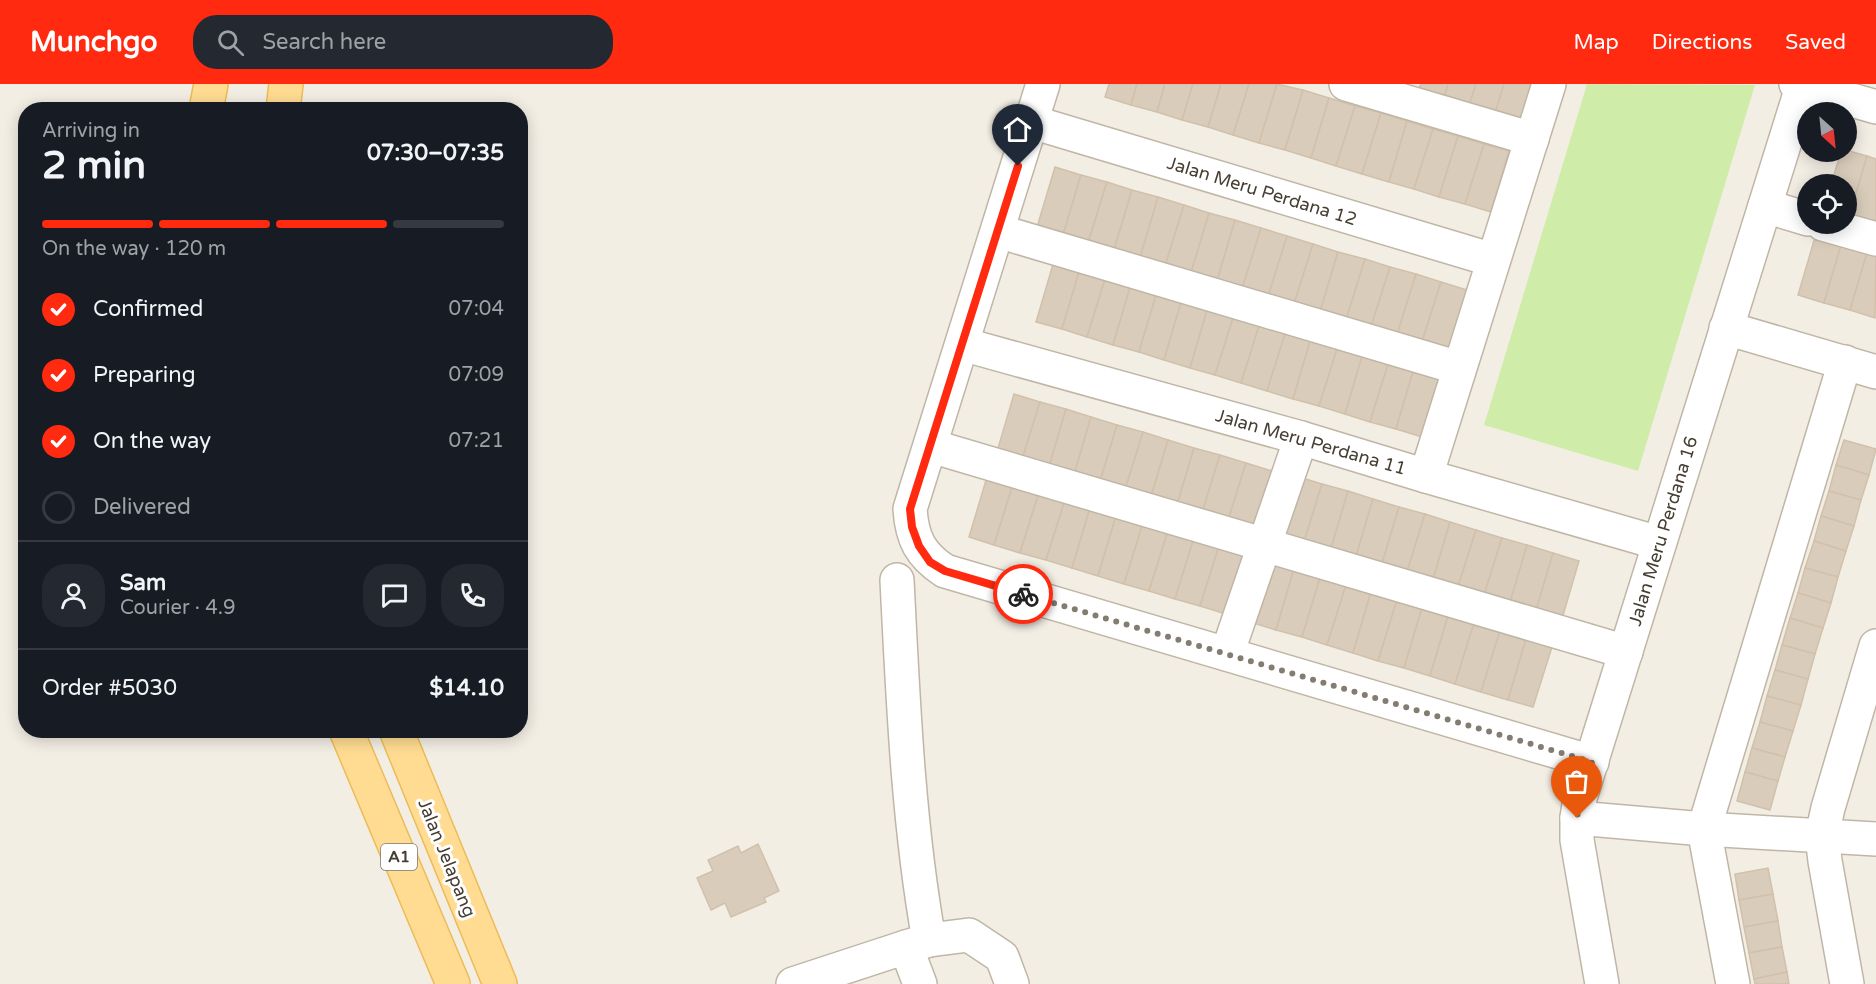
<!DOCTYPE html>
<meta charset="utf-8">
<style>
body{margin:0;font-family:"Varela Round",sans-serif;background:#242831;color:#f1f3f6;height:100vh;display:flex;flex-direction:column;font-size:22px;white-space:nowrap}
*{box-sizing:border-box;margin:0}
p{font-size:20px;color:#9ea1a6}
.icon{flex:none;width:33px;height:33px;fill:none;stroke:currentColor;stroke-width:2;stroke-linecap:round;stroke-linejoin:round}
.map{position:relative;flex:1;overflow:hidden}
.details{position:absolute;left:18px;top:18px;width:510px;height:636px;display:flex;flex-direction:column;background:#171b24;border-radius:24px;box-shadow:0 3px 15px #0003}
.details>*{flex:none}
.needle{width:39px;rotate:153deg}
.buttons{position:absolute;left:1797px;top:18px;display:grid;gap:12px}
.buttons a{display:grid;place-items:center;width:60px;height:60px;border-radius:50%;background:#171b24;box-shadow:0 3px 15px #0003;font-size:30px}
.pin{position:absolute;display:grid;place-items:center;width:51px;height:51px;color:#fff;margin:-62px -26px;border-radius:50% 50% 50% 0;rotate:-45deg;box-shadow:0 0 6px #0007}
.pin .icon{rotate:45deg}
.courier{position:absolute;display:grid;place-items:center;width:60px;height:60px;margin:-30px;border:4px solid #ff2a0f;border-radius:50%;background:#fff;color:#222;box-shadow:0 2px 8px #0007}
.summary em{font-style:normal;font-weight:700}
.summary div{display:flex;flex-direction:column-reverse}
.summary{display:flex;align-items:center;justify-content:space-between;height:102px;padding:0 24px}
h1{font-size:39px;font-weight:700;line-height:45px}
.bar{display:grid;grid-template-columns:repeat(4,1fr);gap:9px 6px;align-content:center;height:72px;padding:0 24px}
.bar i{height:8px;border-radius:4px;background:#363941}
.bar .active{background:#ff2a0f}
.bar p{grid-column:span 4}
.line{display:flex;align-items:center;gap:15px;padding:0 24px;border-top:2px solid #363941}
.line div{flex:1}
.round{display:grid;place-items:center;flex:none;width:63px;height:63px;border-radius:24px;background:#242831}
ol{padding:0 24px;list-style:none}
li{display:flex;align-items:center;gap:18px;height:66px}
li p{margin-inline-start:auto}
li .icon{padding:6px;border-radius:50%;background:#ff2a0f;color:#fff;stroke-width:4}
li:last-child{color:#9ea1a6}
li i{width:33px;height:33px;border:3px solid #363941;border-radius:50%}
header{display:flex;align-items:center;gap:36px;box-sizing:border-box;height:84px;padding:0 30px;background:#ff2a0f;color:#fff}
header strong{font-size:28px}
nav{display:flex;gap:33px;margin-inline-start:auto;font-size:21px}
.search{width:420px;height:54px;background:#242831;display:flex;align-items:center;gap:15px;box-sizing:border-box;padding:0 21px;border-radius:24px;color:#9ea1a6;font-size:22px}
.map>svg:first-child{display:block}
</style>
<header>
<strong>Munchgo</strong>
<div class="search"><svg class="icon" aria-label="search" viewBox="0 0 24 24"><circle cx="10" cy="10" r="6"/><path d="M15 15l6 6"/></svg>Search here</div>
<nav><a>Map</a><a>Directions</a><a>Saved</a></nav>
</header>
<div class="map">
<svg width="1876" height="900" viewBox="0 0 1876 900">
<rect width="100%" height="100%" fill="#f3eee4"/>
<!-- green -->
<polygon fill="#d0eca9" points="1587,0 1755,1 1638,387 1484,341"/>
<!-- building -->
<g fill="#d9ccbb" stroke="#d1c1ab" stroke-width="1.5">
<polygon points="1109,0 1137,0 1131,21 1105,13"/>
<polygon points="1137,0 1165,0 1157,28 1131,21"/>
<polygon points="1165,0 1193,0 1182,36 1157,28"/>
<polygon points="1193,0 1221,0 1208,43 1182,36"/>
<polygon points="1221,0 1249,0 1233,51 1208,43"/>
<polygon points="1249,0 1277,0 1259,59 1233,51"/>
<polygon points="1277,0 1303,6 1285,66 1259,59"/>
<polygon points="1421,0 1448,0 1445,11 1419,4"/>
<polygon points="1448,0 1476,0 1470,19 1445,11"/>
<polygon points="1476,0 1504,0 1496,26 1470,19"/>
<polygon points="1504,0 1532,0 1522,34 1496,26"/>
<polygon points="1303,6 1329,14 1311,74 1285,66"/>
<polygon points="1329,14 1355,22 1336,82 1311,74"/>
<polygon points="1355,22 1381,29 1362,90 1336,82"/>
<polygon points="1381,29 1407,37 1389,98 1362,90"/>
<polygon points="1407,37 1433,45 1414,105 1389,98"/>
<polygon points="1433,45 1458,52 1439,113 1414,105"/>
<polygon points="1458,52 1484,60 1465,120 1439,113"/>
<polygon points="1484,60 1509,67 1491,128 1465,120"/>
<polygon points="1846,66 1867,72 1849,133 1846,132 1846,100 1831,100 1841,68 1846,68"/>
<polygon points="1867,72 1876,75 1876,139 1849,133"/>
<polygon points="1055,83 1081,91 1063,151 1037,143"/>
<polygon points="1081,91 1107,98 1088,159 1063,151"/>
<polygon points="1107,98 1132,106 1114,166 1088,159"/>
<polygon points="1132,106 1158,113 1140,174 1114,166"/>
<polygon points="1158,113 1184,121 1165,182 1140,174"/>
<polygon points="1184,121 1209,129 1191,189 1165,182"/>
<polygon points="1209,129 1235,136 1217,197 1191,189"/>
<polygon points="1235,136 1261,144 1242,205 1217,197"/>
<polygon points="1261,144 1287,152 1268,213 1242,205"/>
<polygon points="1816,150 1842,158 1824,219 1798,211"/>
<polygon points="1287,152 1313,160 1294,220 1268,213"/>
<polygon points="1842,158 1868,166 1850,226 1824,219"/>
<polygon points="1313,160 1338,168 1320,228 1294,220"/>
<polygon points="1868,166 1876,168 1875,234 1850,226"/>
<polygon points="1338,168 1365,175 1346,236 1320,228"/>
<polygon points="1365,175 1390,183 1371,243 1346,236"/>
<polygon points="1054,177 1080,185 1062,245 1036,238"/>
<polygon points="1390,183 1416,190 1397,251 1371,243"/>
<polygon points="1080,185 1106,192 1087,253 1062,245"/>
<polygon points="1416,190 1441,198 1422,258 1397,251"/>
<polygon points="1106,192 1131,200 1113,261 1087,253"/>
<polygon points="1441,198 1467,206 1449,266 1422,258"/>
<polygon points="1131,200 1157,208 1139,268 1113,261"/>
<polygon points="1157,208 1182,215 1164,276 1139,268"/>
<polygon points="1182,215 1208,223 1190,284 1164,276"/>
<polygon points="1208,223 1234,231 1215,291 1190,284"/>
<polygon points="1234,231 1260,239 1241,299 1215,291"/>
<polygon points="1260,239 1286,247 1267,307 1241,299"/>
<polygon points="1286,247 1311,254 1293,315 1267,307"/>
<polygon points="1311,254 1338,262 1319,322 1293,315"/>
<polygon points="1338,262 1363,269 1345,330 1319,322"/>
<polygon points="1363,269 1389,277 1370,338 1345,330"/>
<polygon points="1389,277 1414,284 1396,345 1370,338"/>
<polygon points="1414,284 1440,292 1422,353 1396,345"/>
<polygon points="1014,310 1040,318 1021,379 996,371"/>
<polygon points="1040,318 1066,325 1048,386 1021,379"/>
<polygon points="1066,325 1091,333 1073,394 1048,386"/>
<polygon points="1091,333 1117,341 1099,401 1073,394"/>
<polygon points="1117,341 1143,348 1124,409 1099,401"/>
<polygon points="1143,348 1168,356 1150,416 1124,409"/>
<polygon points="1168,356 1194,364 1176,424 1150,416"/>
<polygon points="1844,356 1876,365 1869,391 1836,381"/>
<polygon points="1194,364 1220,371 1201,432 1176,424"/>
<polygon points="1220,371 1246,379 1227,440 1201,432"/>
<polygon points="1246,379 1272,387 1253,448 1227,440"/>
<polygon points="1836,381 1869,391 1861,416 1829,407"/>
<polygon points="1296,392 1322,400 1303,461 1278,452"/>
<polygon points="987,393 1013,400 994,461 969,453"/>
<polygon points="1013,400 1039,408 1020,469 994,461"/>
<polygon points="1322,400 1348,407 1330,468 1303,461"/>
<polygon points="1348,407 1373,415 1355,476 1330,468"/>
<polygon points="1829,407 1861,416 1854,442 1821,432"/>
<polygon points="1039,408 1065,416 1046,476 1020,469"/>
<polygon points="1373,415 1399,423 1381,483 1355,476"/>
<polygon points="1065,416 1090,424 1072,484 1046,476"/>
<polygon points="1399,423 1425,430 1406,491 1381,483"/>
<polygon points="1090,424 1116,432 1098,492 1072,484"/>
<polygon points="1425,430 1450,438 1432,499 1406,491"/>
<polygon points="1116,432 1143,439 1124,500 1098,492"/>
<polygon points="1821,432 1854,442 1846,467 1814,457"/>
<polygon points="1450,438 1476,446 1457,506 1432,499"/>
<polygon points="1143,439 1168,447 1149,507 1124,500"/>
<polygon points="1476,446 1502,454 1483,514 1457,506"/>
<polygon points="1168,447 1194,454 1175,515 1149,507"/>
<polygon points="1194,454 1219,462 1200,522 1175,515"/>
<polygon points="1502,454 1527,461 1509,522 1483,514"/>
<polygon points="1814,457 1846,467 1838,493 1805,484"/>
<polygon points="1527,461 1553,469 1535,530 1509,522"/>
<polygon points="1219,462 1245,470 1226,530 1200,522"/>
<polygon points="1553,469 1579,477 1561,538 1535,530"/>
<polygon points="1268,477 1294,485 1276,546 1250,538"/>
<polygon points="1805,484 1838,493 1831,519 1798,509"/>
<polygon points="1294,485 1320,494 1302,553 1276,546"/>
<polygon points="1320,494 1346,501 1327,561 1302,553"/>
<polygon points="1346,501 1371,508 1353,569 1327,561"/>
<polygon points="1371,508 1397,516 1378,577 1353,569"/>
<polygon points="1798,509 1831,519 1823,544 1790,534"/>
<polygon points="1397,516 1422,524 1404,584 1378,577"/>
<polygon points="1422,524 1448,532 1430,592 1404,584"/>
<polygon points="1448,532 1474,539 1455,600 1430,592"/>
<polygon points="1790,534 1823,544 1815,570 1782,561"/>
<polygon points="1474,539 1500,547 1481,608 1455,600"/>
<polygon points="1500,547 1526,555 1508,616 1481,608"/>
<polygon points="1526,555 1552,563 1533,623 1508,616"/>
<polygon points="1782,561 1815,570 1808,595 1775,586"/>
<polygon points="1775,586 1808,595 1801,621 1767,612"/>
<polygon points="1767,612 1801,621 1793,647 1760,638"/>
<polygon points="1760,638 1793,647 1785,673 1752,664"/>
<polygon points="1752,664 1785,673 1778,697 1745,688"/>
<polygon points="1745,688 1778,697 1770,726 1737,717"/>
<polygon points="758,760 779,807 764,814 766,818 731,833 725,819 711,826 697,794 713,787 708,776 738,762 741,769"/>
<polygon points="1768,784 1773,810 1739,816 1735,790"/>
<polygon points="1773,810 1778,837 1744,843 1739,816"/>
<polygon points="1778,837 1782,863 1749,869 1744,843"/>
<polygon points="1782,863 1787,888 1754,895 1749,869"/>
<polygon points="1787,888 1789,900 1755,900 1754,895"/>
</g>
<g fill="none" stroke-linecap="round" stroke-linejoin="round">
<defs>
<g id="minor">
<path d="M1043 0 910 425C912 454 920 471 945 487L1592 678"/>
<polyline points="1346,0 1532,55"/>
<polyline points="1796,0 1876,23"/>
<polyline points="1032,38 1493,176"/>
<polyline points="1765,122 1808,135"/>
<polyline points="1823,140 1876,155"/>
<polyline points="998,147 1459,284"/>
<polyline points="1726,244 1876,288"/>
<polyline points="962,260 1301,354 1426,392 1659,459"/>
<polyline points="931,362 1626,568"/>
<polyline points="1426,392 1549,0"/>
<path d="M897 496C903 616 908 738 929 856"/>
<polyline points="1227,570 1301,354"/>
<polyline points="1577,734 1704,745 1876,755"/>
<polyline points="906,863 920,900"/>
<polyline points="793,900 906,863 929,856 969,851 1002,873 1012,900"/>
<polyline points="1602,900 1577,756 1577,734 1580,714 1803,0"/>
<polyline points="1733,900 1704,745 1845,278"/>
<polyline points="1847,900 1825,777 1822,751 1828,724 1876,562"/>
</g>
<g id="major">
<polyline points="206,26 211,0"/>
<polyline points="283,26 286,0"/>
<polyline points="346,646 453,900"/>
<polyline points="396,646 500,900"/>
</g>
</defs>
<!-- minor casing -->
<use href="#minor" stroke="#c0b6a6" stroke-width="36"/>
<!-- major casing -->
<use href="#major" stroke="#edbb58" stroke-width="36"/>
<!-- minor -->
<use href="#minor" stroke="#fff" stroke-width="33"/>
<!-- major -->
<use href="#major" stroke="#ffdc91" stroke-width="33"/>
</g>
<g fill="none" stroke-linecap="round" stroke-linejoin="round">
<!-- done -->
<polyline stroke="#837c71" stroke-width="6" stroke-dasharray="0 10.8" points="1023,510 1592,678 1580,714 1577,734"/>
<!-- route -->
<polyline stroke="#ff2a0f" stroke-width="8" points="1018,82 910,425 912,443 919,462 930,478 945,487 1023,510"/>
</g>
<g text-anchor="middle" dominant-baseline="central" stroke-width="6" stroke-linejoin="round" paint-order="stroke">
<!-- shield labels -->
<rect fill="#fff" stroke="#7e7870" stroke-width="1.5" x="381" y="760" width="36" height="26" rx="4.5"/>
<g font-size="16" font-weight="bold" fill="#463e33">
<text x="399" y="773">A1</text>
</g>
<!-- street labels -->
<g font-size="18" fill="#463e33" stroke="#fff">
<text transform="translate(1262 107) rotate(17)">Jalan Meru Perdana 12</text>
<text transform="translate(1311 358) rotate(16)">Jalan Meru Perdana 11</text>
<text transform="translate(1663 447) rotate(-73)">Jalan Meru Perdana 16</text>
<text transform="translate(447 774) rotate(68)">Jalan Jelapang</text>
</g>
</g>
</svg>
<div class="buttons">
<a><svg class="needle" viewBox="-14 -14 28 28"><path d="M0-13l5 13h-10z" fill="#e53935"/><path d="M0 13l5-13h-10z" fill="#9ea1a6"/></svg></a>
<a><svg class="icon" aria-label="locate" viewBox="0 0 24 24"><circle cx="12" cy="12" r="6"/><path d="M12 2v4M12 18v4M2 12h4M18 12h4"/></svg></a>
</div>
<div class="pin" style="left:1577px;top:734px;background:#ea580c"><svg class="icon" aria-label="bag" viewBox="0 0 24 24"><path d="M5 8h14l-1 12H6zM9 8a3 3 0 0 1 6 0"/></svg></div>
<div class="pin" style="left:1018px;top:82px;background:#1f2937"><svg class="icon" aria-label="home" viewBox="0 0 24 24"><path d="M3 11l9-7 9 7M6 9v11h12V9"/></svg></div>
<div class="courier" style="left:1023px;top:510px"><svg class="icon" aria-label="bike" viewBox="0 0 24 24"><circle cx="6" cy="16" r="4"/><circle cx="18" cy="16" r="4"/><path d="M6 16l4-8h5l3 8M10 8l3 8H6M13 5h3"/></svg></div>
<section class="details">
<div class="summary"><div><h1>2 min</h1><p>Arriving in</p></div><em>07:30–07:35</em></div>
<div class="bar"><i class="active"></i><i class="active"></i><i class="active"></i><i></i><p>On the way · 120 m</p></div>
<ol>
<li><svg class="icon" aria-label="check" viewBox="0 0 24 24"><path d="M5 12l5 5 9-10"/></svg>Confirmed<p>07:04</p></li>
<li><svg class="icon" aria-label="check" viewBox="0 0 24 24"><path d="M5 12l5 5 9-10"/></svg>Preparing<p>07:09</p></li>
<li><svg class="icon" aria-label="check" viewBox="0 0 24 24"><path d="M5 12l5 5 9-10"/></svg>On the way<p>07:21</p></li>
<li><i></i>Delivered</li>
</ol>
<div class="line" style="height:108px"><a class="round"><svg class="icon" aria-label="person" viewBox="0 0 24 24"><circle cx="12" cy="8" r="4"/><path d="M4 21q1-7 8-7t8 7"/></svg></a><div><b>Sam</b><p>Courier · 4.9</p></div><a class="round"><svg class="icon" aria-label="chat" viewBox="0 0 24 24"><path d="M4 5h16v11H9l-5 4z"/></svg></a><a class="round"><svg class="icon" aria-label="phone" viewBox="0 0 24 24"><path d="M5 4h4l2 5-3 2q2 4 5 5l2-3 5 2v4C11 20 4 13 5 4z"/></svg></a></div>
<div class="line" style="height:78px"><div>Order #5030</div><b>$14.10</b></div>
</section>
</div>
